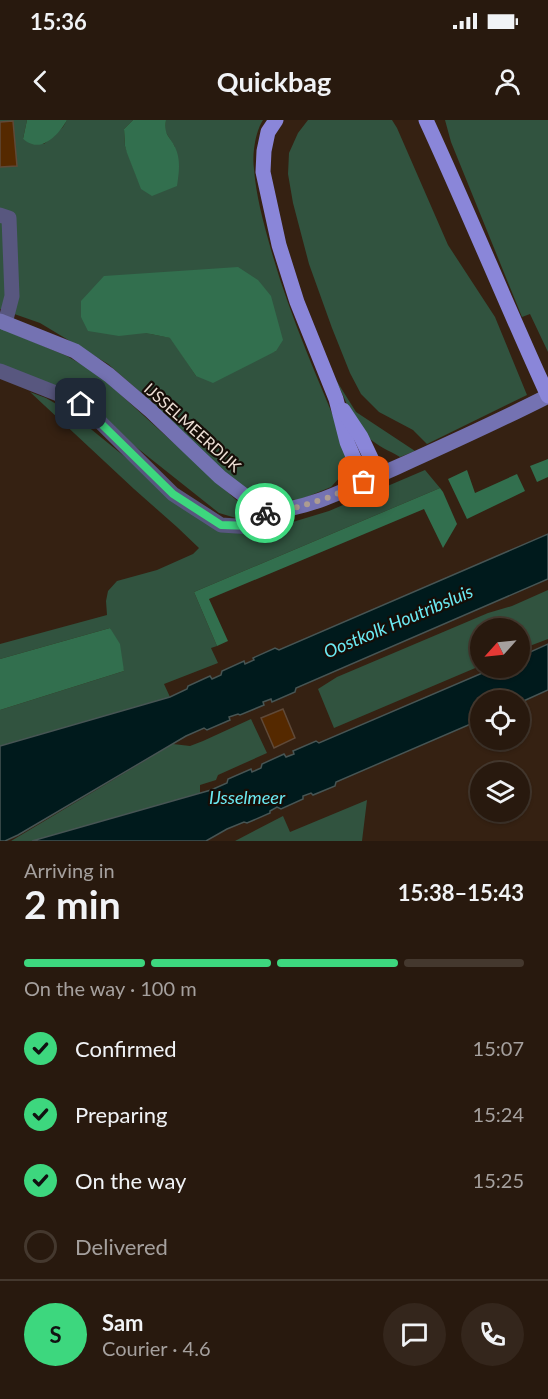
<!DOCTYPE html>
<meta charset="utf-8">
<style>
body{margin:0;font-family:Lato,sans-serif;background:#34261c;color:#f1f3f6;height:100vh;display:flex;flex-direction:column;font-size:22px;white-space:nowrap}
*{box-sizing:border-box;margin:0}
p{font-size:20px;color:#a5a09e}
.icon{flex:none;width:33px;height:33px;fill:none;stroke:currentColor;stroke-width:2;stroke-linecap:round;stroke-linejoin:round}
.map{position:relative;height:721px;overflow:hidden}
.details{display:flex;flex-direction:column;background:#28190e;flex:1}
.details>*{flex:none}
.needle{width:39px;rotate:243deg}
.fabs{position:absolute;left:470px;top:498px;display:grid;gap:12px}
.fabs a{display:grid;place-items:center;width:60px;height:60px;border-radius:50%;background:#28190e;box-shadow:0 2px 4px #0004,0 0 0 2px #44382e;font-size:30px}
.pin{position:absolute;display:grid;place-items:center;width:51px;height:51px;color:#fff;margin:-26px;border-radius:12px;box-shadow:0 3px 9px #0006}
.courier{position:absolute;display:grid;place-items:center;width:60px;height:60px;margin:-30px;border:4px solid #3dd77e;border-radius:50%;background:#fff;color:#222;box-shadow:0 2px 8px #0007}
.headline em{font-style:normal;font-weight:700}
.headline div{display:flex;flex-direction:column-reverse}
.headline{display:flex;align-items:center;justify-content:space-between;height:102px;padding:0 24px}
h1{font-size:39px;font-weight:700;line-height:45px}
.bar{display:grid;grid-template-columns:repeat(4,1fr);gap:9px 6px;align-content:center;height:72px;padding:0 24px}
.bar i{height:8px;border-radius:4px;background:#44382e}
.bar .selected{background:#3dd77e}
.bar p{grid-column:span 4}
.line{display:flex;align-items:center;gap:15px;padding:0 24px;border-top:2px solid #44382e}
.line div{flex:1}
.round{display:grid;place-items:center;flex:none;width:63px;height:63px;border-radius:32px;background:#34261c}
ol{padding:0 24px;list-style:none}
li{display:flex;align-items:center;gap:18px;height:66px}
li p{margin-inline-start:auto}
li .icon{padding:6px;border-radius:50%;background:#3dd77e;color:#111;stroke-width:4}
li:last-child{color:#a5a09e}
li i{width:33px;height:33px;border:3px solid #44382e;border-radius:50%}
.status{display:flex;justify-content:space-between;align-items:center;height:42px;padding:0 30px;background:#28190e;direction:ltr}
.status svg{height:16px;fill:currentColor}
header{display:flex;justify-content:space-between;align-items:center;height:78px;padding:0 24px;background:#28190e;font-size:27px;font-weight:700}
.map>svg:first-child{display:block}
</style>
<div class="status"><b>15:36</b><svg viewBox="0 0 49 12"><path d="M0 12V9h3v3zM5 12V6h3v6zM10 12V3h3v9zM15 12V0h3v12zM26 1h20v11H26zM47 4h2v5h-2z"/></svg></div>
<header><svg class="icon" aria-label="back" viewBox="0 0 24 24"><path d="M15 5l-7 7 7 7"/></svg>Quickbag<svg class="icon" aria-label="person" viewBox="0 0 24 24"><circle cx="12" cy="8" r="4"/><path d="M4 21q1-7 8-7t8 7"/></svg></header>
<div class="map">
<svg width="548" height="721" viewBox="0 0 548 721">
<rect width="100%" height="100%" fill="#352112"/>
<!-- green -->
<g fill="#31533f" fill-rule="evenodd">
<path d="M0 0H27L23 19 44 24 63 7 67 0H133L124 9 125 26 138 60 175 27 165 11 166 0H263C255 13 252 34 254 49 256 75 263 101 270 126 289 195 319 261 346 327L348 340 343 354 331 367 299 380 271 379 237 366 154 284 108 244 40 203 0 189ZM146 213 276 231 196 256 171 218Z"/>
<polygon points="308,0 392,0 397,8 448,125 495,197 527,275 427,324 413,310 379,292 361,274 350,253 332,208 309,144 293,83 288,54 289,33 298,13"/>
<polygon points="445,0 548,0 548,232 530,194 522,197 451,22"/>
<polygon points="0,208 67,236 98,254 245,388 256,393 236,398 219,393 73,277 0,246"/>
<path d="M336 260 356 292 415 331 400 337C390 331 377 326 368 317 353 302 345 279 336 260Z"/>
<polygon points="30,272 46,278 70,292 195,394 219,410 250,415 329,391 425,350 440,368 194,472 217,526 211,528 218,543 164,564 170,577 0,626 0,590 124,551 110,508 0,539 0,524 107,495 106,481 108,471 117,461 157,450 193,434 199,428 177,407 134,369"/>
<polygon points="548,470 548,519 519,530 519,508 480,508 480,546 334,608 318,569 337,557 488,493 512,486"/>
<polygon points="251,599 267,633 218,655 216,660 200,665 200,673 32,721 11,721 173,624 190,626 203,621"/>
<polygon points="367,680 362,721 235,721 283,696 290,712"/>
</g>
<!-- forest -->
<g fill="#326f4e">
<path d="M27 0H67C61 11 46 29 32 24 28 23 26 21 23 19Z"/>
<path d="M133 0H166C164 17 169 14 175 27 181 40 179 52 177 66L152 76 141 69 127 33 125 26 124 9Z"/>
<polygon points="238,147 258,160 271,176 283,220 276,231 213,263 196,256 170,218 146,213 119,216 88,211 81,197 81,181 104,156"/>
<polygon points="548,339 548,357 537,362 530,346"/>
<polygon points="467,350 475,373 517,354 525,371 467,399 448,359"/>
<polygon points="440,368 443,372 457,404 443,428 424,389 209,479 228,521 217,526 194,472"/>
<polygon points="110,508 120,524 124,551 0,590 0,539"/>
</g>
<!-- water -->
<g fill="#001a1c" stroke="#475554" stroke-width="1.5">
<polygon points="548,414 548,459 296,568 295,572 272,582 271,579 263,582 264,585 240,595 238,594 229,597 230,600 207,610 204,608 186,616 18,715 5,721 0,721 0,626 170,577 187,569 188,566 210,556 212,559 221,555 222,551 244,541 245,544 254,540 253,538 275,528 279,530"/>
<polygon points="548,524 548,570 519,583 519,580 480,580 480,600 336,662 335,666 313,675 311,673 303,676 303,679 281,689 277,687 270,691 270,693 247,703 244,702 227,709 206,721 32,721 211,670 227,663 228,659 251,649 252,652 261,648 262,644 284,634 286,637 294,634 293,631 316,621 319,623 494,548 519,548 519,537"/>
</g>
<!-- building -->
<g fill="#552900" stroke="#5f4938" stroke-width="1.5">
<polygon points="13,1 17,46 0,47 0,2"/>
<polygon points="283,589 295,618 274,628 261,598"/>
</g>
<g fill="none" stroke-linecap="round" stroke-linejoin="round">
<!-- street -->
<g stroke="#58577f" stroke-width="15">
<polyline points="0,95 9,98 12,176 5,203"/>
<polyline points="0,251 81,283 173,374 221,405 252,407 266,392"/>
</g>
<!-- secondary -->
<path stroke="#7472b2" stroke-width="15" d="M0 201 75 231 109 255 151 291 220 357 266 392C312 389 353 366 395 348 446 325 497 302 548 276"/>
<!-- primary -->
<g stroke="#8a86d9" stroke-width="15">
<polyline points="276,0 268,12 264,31 263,52 279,125 297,182 336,279 347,322 364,362"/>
<path d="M426 0C468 91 506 184 548 276"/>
<polyline points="343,290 361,317 379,355"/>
</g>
</g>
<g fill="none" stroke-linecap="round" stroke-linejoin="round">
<!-- done -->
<polyline stroke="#ad9c91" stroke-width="6" stroke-dasharray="0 10.8" points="265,393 285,391 330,377 364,362"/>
<!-- route -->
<polyline stroke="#3dd77e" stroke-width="8" points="81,284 173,374 221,405 252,406 265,393"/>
</g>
<g text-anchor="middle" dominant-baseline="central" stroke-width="4.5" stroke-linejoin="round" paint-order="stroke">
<!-- street labels -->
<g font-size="16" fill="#eddfd5" stroke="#160d07">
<text transform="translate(193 307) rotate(42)">IJSSELMEERDIJK</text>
</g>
<!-- water labels -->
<g font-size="18" font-style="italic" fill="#6beaf3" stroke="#160d07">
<text transform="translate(398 501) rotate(-23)">Oostkolk Houtribsluis</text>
<text x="247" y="677">IJsselmeer</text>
</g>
</g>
</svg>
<div class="fabs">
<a><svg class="needle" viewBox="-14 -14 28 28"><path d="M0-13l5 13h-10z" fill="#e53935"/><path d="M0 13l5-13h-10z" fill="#a5a09e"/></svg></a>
<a><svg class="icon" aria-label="locate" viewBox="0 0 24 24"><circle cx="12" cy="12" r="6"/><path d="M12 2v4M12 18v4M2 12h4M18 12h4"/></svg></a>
<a><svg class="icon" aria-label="layers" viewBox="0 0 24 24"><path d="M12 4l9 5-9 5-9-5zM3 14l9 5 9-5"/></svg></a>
</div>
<div class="pin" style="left:364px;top:362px;background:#ea580c"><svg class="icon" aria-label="bag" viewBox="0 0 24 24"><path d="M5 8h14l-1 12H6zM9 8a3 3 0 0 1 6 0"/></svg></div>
<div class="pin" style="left:81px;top:284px;background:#1f2937"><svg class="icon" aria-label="home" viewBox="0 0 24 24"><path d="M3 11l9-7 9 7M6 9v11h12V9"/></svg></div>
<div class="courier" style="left:265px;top:393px"><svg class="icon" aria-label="bike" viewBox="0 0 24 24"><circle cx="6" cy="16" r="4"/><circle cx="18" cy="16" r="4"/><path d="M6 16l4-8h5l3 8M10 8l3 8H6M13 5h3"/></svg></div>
</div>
<section class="details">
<div class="headline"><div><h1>2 min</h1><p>Arriving in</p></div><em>15:38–15:43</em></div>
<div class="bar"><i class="selected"></i><i class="selected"></i><i class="selected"></i><i></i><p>On the way · 100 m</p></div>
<ol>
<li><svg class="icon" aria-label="check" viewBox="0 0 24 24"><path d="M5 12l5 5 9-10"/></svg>Confirmed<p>15:07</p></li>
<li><svg class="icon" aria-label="check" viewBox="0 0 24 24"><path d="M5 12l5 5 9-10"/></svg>Preparing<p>15:24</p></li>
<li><svg class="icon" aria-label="check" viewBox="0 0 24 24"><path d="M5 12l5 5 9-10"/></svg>On the way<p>15:25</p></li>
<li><i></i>Delivered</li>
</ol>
<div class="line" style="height:108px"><b class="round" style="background:#3dd77e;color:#111">S</b><div><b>Sam</b><p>Courier · 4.6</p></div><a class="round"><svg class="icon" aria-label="chat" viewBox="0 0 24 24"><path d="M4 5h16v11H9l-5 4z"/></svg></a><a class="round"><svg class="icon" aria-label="phone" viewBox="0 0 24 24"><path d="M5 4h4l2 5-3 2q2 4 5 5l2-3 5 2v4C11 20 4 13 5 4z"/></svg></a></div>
</section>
